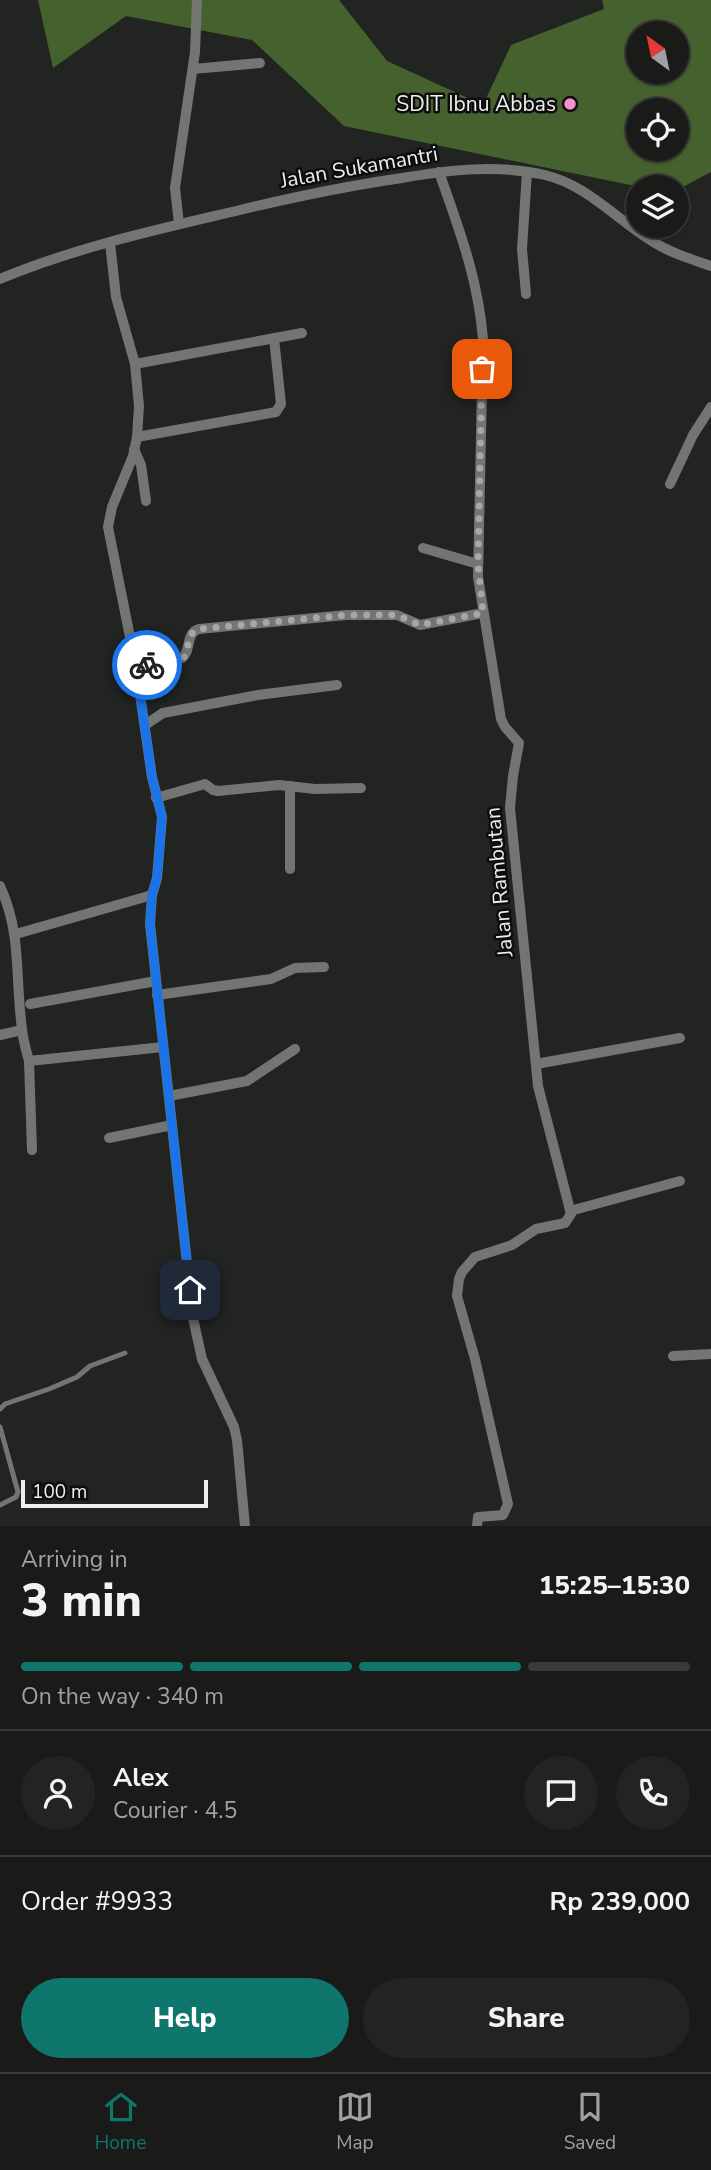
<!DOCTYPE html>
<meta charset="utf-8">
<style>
body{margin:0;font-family:"Nunito Sans",sans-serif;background:#232422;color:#f1f3f6;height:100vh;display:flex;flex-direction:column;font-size:26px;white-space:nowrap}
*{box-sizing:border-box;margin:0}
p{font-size:23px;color:#9fa1a2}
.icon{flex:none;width:38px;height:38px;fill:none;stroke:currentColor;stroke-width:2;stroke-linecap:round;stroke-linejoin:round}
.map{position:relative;height:1526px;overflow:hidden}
.details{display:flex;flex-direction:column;background:#1a1b19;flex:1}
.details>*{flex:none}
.needle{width:46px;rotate:327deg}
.fabs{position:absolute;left:626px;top:21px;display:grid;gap:14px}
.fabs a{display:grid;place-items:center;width:63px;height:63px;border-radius:50%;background:#1a1b19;box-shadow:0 2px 5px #0004,0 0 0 2px #383938;font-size:35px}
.scale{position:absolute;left:21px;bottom:18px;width:187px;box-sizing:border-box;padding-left:7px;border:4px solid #eeefed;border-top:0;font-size:19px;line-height:24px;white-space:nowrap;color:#eeefed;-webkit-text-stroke:5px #0c0d0c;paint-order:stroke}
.pin{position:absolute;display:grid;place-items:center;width:60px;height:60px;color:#fff;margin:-30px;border-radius:14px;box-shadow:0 4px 10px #0006}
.courier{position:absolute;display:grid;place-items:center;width:70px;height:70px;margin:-35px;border:5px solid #1a73e8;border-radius:50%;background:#fff;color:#222;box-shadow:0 2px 9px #0007}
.summary em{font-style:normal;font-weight:800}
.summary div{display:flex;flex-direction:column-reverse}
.summary{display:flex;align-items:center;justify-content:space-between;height:119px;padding:0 21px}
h1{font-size:46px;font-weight:800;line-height:52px}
.bar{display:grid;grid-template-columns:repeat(4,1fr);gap:10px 7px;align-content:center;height:84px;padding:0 21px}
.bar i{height:9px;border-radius:5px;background:#383938}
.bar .selected{background:#0f766e}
.bar p{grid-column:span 4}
.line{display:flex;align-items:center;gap:18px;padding:0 21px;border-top:2px solid #383938}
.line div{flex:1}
.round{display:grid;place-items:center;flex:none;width:74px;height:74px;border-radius:37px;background:#232422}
.primary-button{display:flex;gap:14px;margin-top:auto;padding:14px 21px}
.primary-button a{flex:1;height:80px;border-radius:42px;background:#0f766e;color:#fff;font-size:28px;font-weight:800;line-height:80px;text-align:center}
.primary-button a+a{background:#232422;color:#f1f3f6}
.menu{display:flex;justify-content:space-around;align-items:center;height:98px;border-top:2px solid #383938;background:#1a1b19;font-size:19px;color:#9fa1a2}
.menu a{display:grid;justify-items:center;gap:4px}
.menu .selected{color:#0f766e}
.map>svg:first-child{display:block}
</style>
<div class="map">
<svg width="711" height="1526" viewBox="0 0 711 1526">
<rect width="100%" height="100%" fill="#222421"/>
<!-- forest -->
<path fill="#45622e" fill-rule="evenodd" d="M38 0H339L387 61 483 105 511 45 604 9 602 0H711V172L677 190V187H640L344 126 252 40 126 16 53 68ZM639 33H677V72H639ZM639 110H677V149H639Z"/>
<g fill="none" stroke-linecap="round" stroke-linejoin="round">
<!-- lane -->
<g stroke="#727571" stroke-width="5">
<polyline points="0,1409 5,1404 49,1389 77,1377 90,1366 125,1353"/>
<polyline points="0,1427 18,1492 16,1497 0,1505"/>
</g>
<!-- street -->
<g stroke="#727571" stroke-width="10">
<polyline points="193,69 260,63"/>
<path d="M439 172C459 229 478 278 483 339L478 577 501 719 505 727 519 743 513 776 510 808 538 1086 571 1214 565 1223 536 1229 512 1245 475 1257 462 1272 459 1279 457 1296 475 1359 508 1504 503 1515 478 1517 477 1526"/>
<polyline points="179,224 175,188 195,52 197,0"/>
<polyline points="110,243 116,297 135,364 139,406 137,437 133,456 112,507 108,527 136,667 152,777 162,817 157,878 152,895 150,924 193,1318 202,1359 234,1427 237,1440 245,1526"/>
<path d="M0 279C76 247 160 229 240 210 294 197 347 186 402 178 449 170 497 164 545 175 587 185 616 219 652 241 670 253 691 259 711 266"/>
<polyline points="526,294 522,249 527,172"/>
<polyline points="135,364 302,333"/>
<polyline points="137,437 276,412 281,404 274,338"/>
<polyline points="134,449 141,465 146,501"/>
<polyline points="670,484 693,435 711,407"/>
<polyline points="423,548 478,564"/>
<path d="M136 667 182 658C192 650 185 633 199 629L346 615H397L420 625 483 613"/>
<polyline points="145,725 163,713 258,695 337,685"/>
<polyline points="156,798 205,784 213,790 218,791 279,785 315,789 361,788"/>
<polyline points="290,869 290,786"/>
<path d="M0 886C22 933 15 979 22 1029 23 1040 26 1050 29 1061L163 1047"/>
<polyline points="16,934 152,895"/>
<polyline points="157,995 271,979 295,968 324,967"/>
<polyline points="30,1004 156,981"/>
<polyline points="0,1035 22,1030"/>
<polyline points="29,1061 32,1150"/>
<polyline points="536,1064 680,1038"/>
<polyline points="169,1096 247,1081 295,1049"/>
<polyline points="109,1138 172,1125"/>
<polyline points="570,1211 680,1181"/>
<polyline points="673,1356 711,1354"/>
</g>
</g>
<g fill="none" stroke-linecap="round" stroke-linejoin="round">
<!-- done -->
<path stroke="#a7a8a6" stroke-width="7" stroke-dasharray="0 12.6" d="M147 665 184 657C190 647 186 633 199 629L346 615H397L420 625 483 613 478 564 482 369"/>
<!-- route -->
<polyline stroke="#1a73e8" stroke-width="9" points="147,665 136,667 152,777 162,817 157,878 152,895 150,924 190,1290"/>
</g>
<!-- markers -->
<circle fill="#f690d0" stroke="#0c0d0c" stroke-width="2.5" cx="570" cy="104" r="7"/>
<g text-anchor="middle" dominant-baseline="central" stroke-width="5" stroke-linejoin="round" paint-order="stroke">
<!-- poi labels -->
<g font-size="21" fill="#eeefed" stroke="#0c0d0c" text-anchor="end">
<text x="556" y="104">SDIT Ibnu Abbas</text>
</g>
<!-- street labels -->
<g font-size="21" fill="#eeefed" stroke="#0c0d0c">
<text transform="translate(359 167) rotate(-10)">Jalan Sukamantri</text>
<text transform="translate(499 882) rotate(-95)">Jalan Rambutan</text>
</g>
</g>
</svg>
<div class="fabs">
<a><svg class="needle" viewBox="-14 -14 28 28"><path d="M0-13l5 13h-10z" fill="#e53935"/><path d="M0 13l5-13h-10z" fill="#9fa1a2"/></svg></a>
<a><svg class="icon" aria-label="locate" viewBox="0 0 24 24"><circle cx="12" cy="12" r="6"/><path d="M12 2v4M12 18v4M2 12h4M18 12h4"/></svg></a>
<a><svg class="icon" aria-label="layers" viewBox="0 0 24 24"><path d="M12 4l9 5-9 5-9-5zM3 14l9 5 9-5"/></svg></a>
</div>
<div class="scale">100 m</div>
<div class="pin" style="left:482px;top:369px;background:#ea580c"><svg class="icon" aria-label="bag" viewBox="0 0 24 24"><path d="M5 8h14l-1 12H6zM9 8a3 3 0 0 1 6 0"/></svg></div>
<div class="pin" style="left:190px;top:1290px;background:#1f2937"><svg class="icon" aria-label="home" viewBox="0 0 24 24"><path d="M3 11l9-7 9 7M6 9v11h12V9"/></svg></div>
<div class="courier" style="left:147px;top:665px"><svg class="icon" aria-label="bike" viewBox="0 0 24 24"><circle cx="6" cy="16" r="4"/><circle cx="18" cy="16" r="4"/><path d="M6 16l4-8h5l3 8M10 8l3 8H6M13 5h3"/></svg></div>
</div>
<section class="details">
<div class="summary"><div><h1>3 min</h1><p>Arriving in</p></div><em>15:25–15:30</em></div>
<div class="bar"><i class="selected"></i><i class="selected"></i><i class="selected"></i><i></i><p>On the way · 340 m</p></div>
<div class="line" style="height:126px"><a class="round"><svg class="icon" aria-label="person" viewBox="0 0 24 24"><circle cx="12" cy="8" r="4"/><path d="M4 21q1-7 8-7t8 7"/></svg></a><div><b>Alex</b><p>Courier · 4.5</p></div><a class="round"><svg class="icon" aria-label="chat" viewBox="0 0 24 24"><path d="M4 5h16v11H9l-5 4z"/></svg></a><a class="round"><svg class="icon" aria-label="phone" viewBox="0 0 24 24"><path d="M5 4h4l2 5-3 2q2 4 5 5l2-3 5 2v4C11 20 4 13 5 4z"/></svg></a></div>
<div class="line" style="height:91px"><div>Order #9933</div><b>Rp 239,000</b></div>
<div class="primary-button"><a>Help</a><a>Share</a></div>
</section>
<nav class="menu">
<a class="selected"><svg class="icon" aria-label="home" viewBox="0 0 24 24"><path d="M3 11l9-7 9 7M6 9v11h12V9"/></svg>Home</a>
<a><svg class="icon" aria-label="map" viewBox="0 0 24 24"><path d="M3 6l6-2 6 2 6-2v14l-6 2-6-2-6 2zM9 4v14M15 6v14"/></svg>Map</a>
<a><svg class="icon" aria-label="saved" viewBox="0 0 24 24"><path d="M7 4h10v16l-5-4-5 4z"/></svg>Saved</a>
</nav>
